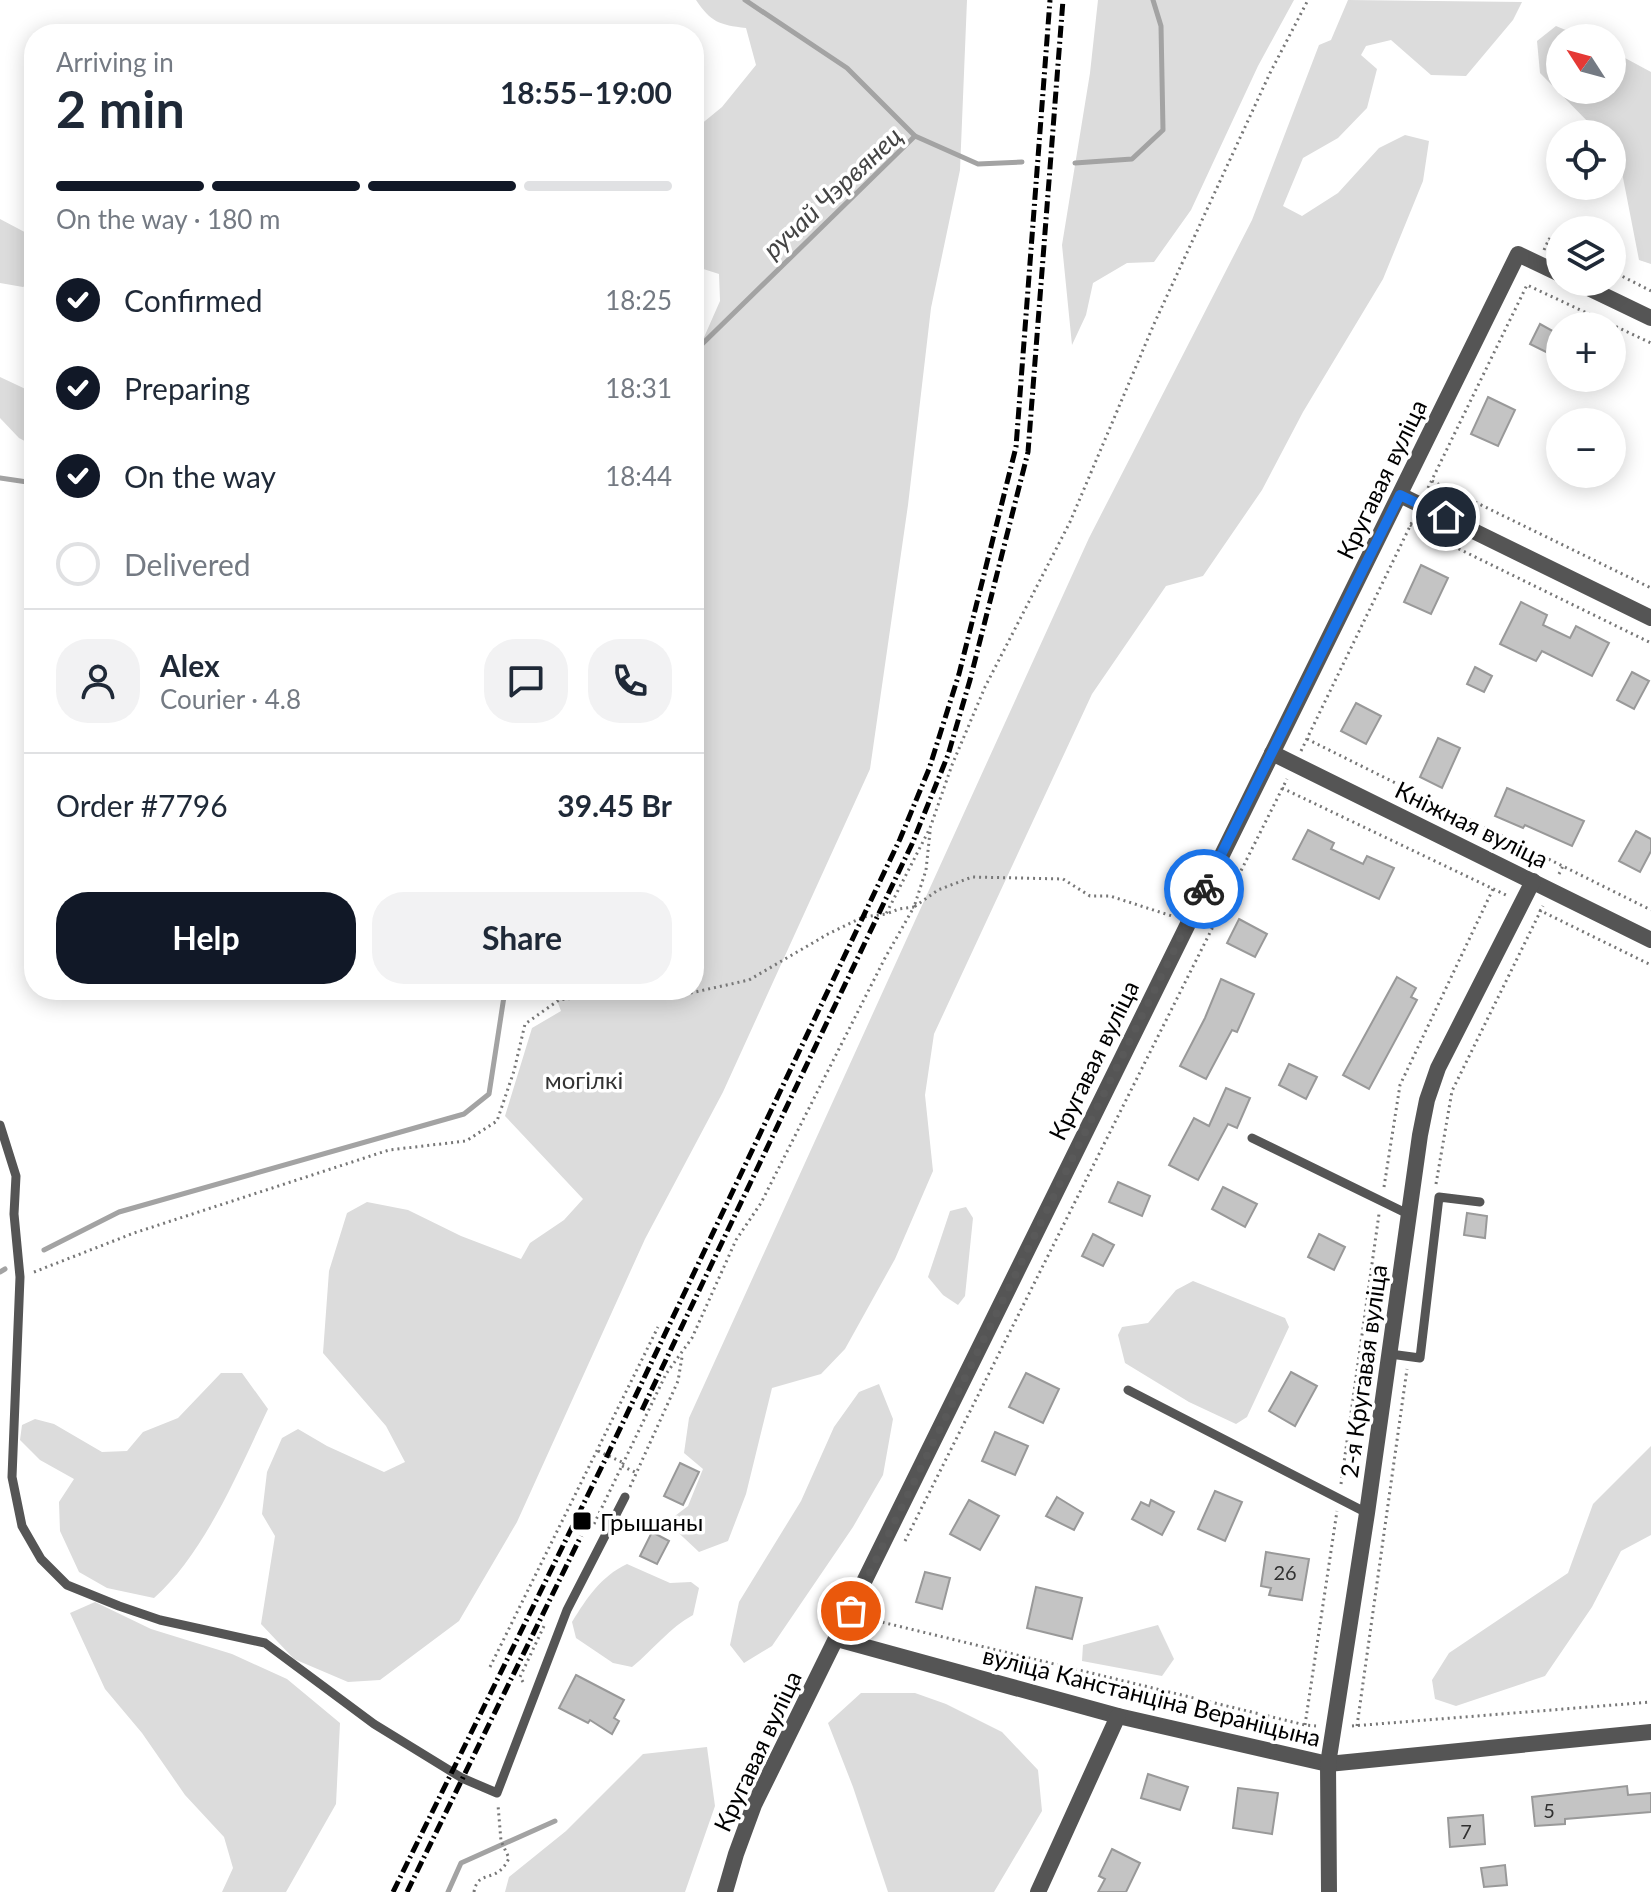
<!DOCTYPE html>
<meta charset="utf-8">
<style>
body{margin:0;font-family:Lato,sans-serif;background:#f2f2f3;color:#1f2937;height:100vh;display:flex;flex-direction:column;font-size:30px;white-space:nowrap}
*{box-sizing:border-box;margin:0}
p{font-size:26px;color:#747a83}
.icon{flex:none;width:44px;height:44px;fill:none;stroke:currentColor;stroke-width:2;stroke-linecap:round;stroke-linejoin:round}
.map{position:relative;flex:1;overflow:hidden}
.drawer{position:absolute;left:24px;top:24px;width:680px;height:976px;display:flex;flex-direction:column;background:#fff;border-radius:32px;box-shadow:0 4px 20px #0003}
.drawer>*{flex:none}
.needle{width:52px;rotate:306deg}
.fabs{position:absolute;left:1546px;top:24px;display:grid;gap:16px}
.fabs a{display:grid;place-items:center;width:80px;height:80px;border-radius:50%;background:#fff;box-shadow:0 4px 20px #0003;font-size:40px}
.pin{position:absolute;display:grid;place-items:center;width:68px;height:68px;color:#fff;margin:-34px;border:4px solid #fff;border-radius:50%;box-shadow:0 2px 8px #0007}
.courier{position:absolute;display:grid;place-items:center;width:80px;height:80px;margin:-40px;border:6px solid #1a73e8;border-radius:50%;background:#fff;color:#222;box-shadow:0 2px 10px #0007}
.head em{font-style:normal;font-weight:700}
.head div{display:flex;flex-direction:column-reverse}
.head{display:flex;align-items:center;justify-content:space-between;height:136px;padding:0 32px}
h1{font-size:52px;font-weight:700;line-height:60px}
.bar{display:grid;grid-template-columns:repeat(4,1fr);gap:12px 8px;align-content:center;height:96px;padding:0 32px}
.bar i{height:10px;border-radius:6px;background:#e0e1e3}
.bar .on{background:#111827}
.bar p{grid-column:span 4}
.line{display:flex;align-items:center;gap:20px;padding:0 32px;border-top:2px solid #e0e1e3}
.line div{flex:1}
.round{display:grid;place-items:center;flex:none;width:84px;height:84px;border-radius:32px;background:#f2f2f3}
ol{padding:0 32px;list-style:none}
li{display:flex;align-items:center;gap:24px;height:88px}
li p{margin-inline-start:auto}
li .icon{padding:8px;border-radius:50%;background:#111827;color:#fff;stroke-width:4}
li:last-child{color:#747a83}
li i{width:44px;height:44px;border:4px solid #e0e1e3;border-radius:50%}
.primary-button{display:flex;gap:16px;margin-top:auto;padding:16px 32px}
.primary-button a{flex:1;height:92px;border-radius:32px;background:#111827;color:#fff;font-size:32px;font-weight:700;line-height:92px;text-align:center}
.primary-button a+a{background:#f2f2f3;color:#1f2937}
.map>svg:first-child{display:block}
</style>
<div class="map">
<svg width="1651" height="1892" viewBox="0 0 1651 1892">
<rect width="100%" height="100%" fill="#fff"/>
<!-- green -->
<g fill="#dcdcdc">
<path d="M696 0H967L960 170 931 308 908 505 870 769 723 1092 645 1239 517 1522 459 1621 380 1680 348 1682 294 1659 261 1624 275 1536 262 1514 267 1472 282 1438 298 1429 327 1446 384 1472 405 1462 386 1426 323 1353 329 1271 347 1213 367 1202 408 1210 461 1236 521 1259 530 1243 564 1220 583 1199 505 1116 532 1028 561 1011 553 990H694V360L720 301 719 274 694 266V130L722 107 756 65 746 28C719 25 711 22 696 0Z"/>
<polygon points="1098,0 1294,0 1258,66 1191,210 1154,262 1127,263 1093,283 1086,315 1072,345 1062,245 1090,73"/>
<polygon points="1348,0 1522,2 1513,20 1466,76 1431,75 1391,40 1366,46 1361,55 1377,69 1367,108 1338,138 1303,158 1283,206 1302,216 1338,193 1379,148 1405,135 1429,141 1423,181 1383,279 1303,412 1262,490 1203,576 1166,586 1092,694 934,1034 925,1095 933,1171 895,1259 845,1349 821,1374 772,1388 746,1494 728,1541 699,1552 667,1522 688,1506 703,1469 684,1453 689,1418 1089,538 1252,220 1319,45 1331,40"/>
<polygon points="1556,26 1585,38 1560,38 1560,90 1612,90 1612,51 1651,72 1651,264 1639,260 1618,152 1612,146 1612,134 1600,134 1540,73 1537,41"/>
<polygon points="0,219 34,237 34,280 23,287 0,283"/>
<polygon points="0,377 34,393 34,446 19,438 0,418"/>
<polygon points="966,1207 973,1218 965,1296 958,1305 943,1295 928,1277 950,1211"/>
<polygon points="1193,1281 1285,1318 1289,1327 1247,1417 1236,1424 1189,1402 1125,1363 1118,1335 1122,1327 1148,1323 1176,1290"/>
<path d="M221 1373H242L268 1409C239 1470 205 1553 154 1598L107 1588 79 1572 60 1531 59 1502 74 1479 40 1460 20 1440 22 1425 35 1419 54 1424 102 1452 127 1451 143 1432 178 1418Z"/>
<polygon points="879,1384 893,1419 883,1475 853,1527 772,1646 744,1663 730,1645 739,1602 801,1501 834,1427 859,1392"/>
<polygon points="1651,1446 1651,1535 1621,1551 1592,1607 1545,1676 1456,1706 1435,1699 1432,1680 1449,1653 1568,1573 1593,1504"/>
<path d="M627 1564 670 1583 691 1582 699 1588 693 1615C669 1628 654 1649 632 1667L613 1663 576 1638 572 1622C587 1598 600 1577 627 1564Z"/>
<polygon points="95,1602 151,1629 232,1654 287,1679 340,1723 336,1804 286,1892 222,1892 233,1868 224,1837 185,1795 142,1733 105,1689 70,1613"/>
<polygon points="1158,1625 1174,1659 1162,1676 1082,1661 1083,1645"/>
<polygon points="861,1693 915,1693 946,1704 1002,1732 1038,1770 1042,1811 994,1892 888,1892 853,1787 828,1723"/>
<polygon points="707,1747 715,1806 685,1892 505,1892 509,1877 566,1831 643,1754"/>
</g>
<g fill="none" stroke-linecap="round" stroke-linejoin="round">
<!-- stream -->
<g stroke="#a3a3a3" stroke-width="5">
<polyline points="745,0 847,68 915,136"/>
<polyline points="1075,163 1132,159 1163,130 1161,26 1153,0"/>
<polyline points="694,352 915,136 978,164 1022,162"/>
<polyline points="0,478 34,483"/>
<polyline points="44,1250 119,1212 464,1114 489,1094 505,990"/>
<polyline points="0,1272 5,1269"/>
<polyline points="448,1892 461,1863 555,1821"/>
</g>
</g>
<!-- building -->
<g fill="#c4c4c4" stroke="#999" stroke-width="2">
<polygon points="1540,324 1560,335 1560,359 1530,344"/>
<polygon points="1488,397 1515,410 1498,446 1471,434"/>
<polygon points="1421,565 1448,578 1431,614 1404,602"/>
<polygon points="1521,602 1547,615 1543,625 1570,638 1576,626 1609,643 1592,676 1542,651 1536,661 1500,644"/>
<polygon points="1475,667 1492,676 1484,692 1467,684"/>
<polygon points="1632,672 1649,681 1634,709 1617,700"/>
<polygon points="1356,703 1381,716 1366,744 1341,731"/>
<polygon points="1438,738 1460,748 1442,788 1420,777"/>
<polygon points="1507,788 1584,821 1572,846 1525,825 1523,828 1495,816"/>
<polygon points="1308,830 1334,843 1331,849 1363,864 1367,856 1394,868 1379,899 1293,859"/>
<polygon points="1636,831 1651,839 1651,851 1640,872 1619,861"/>
<polygon points="1239,919 1267,934 1255,957 1227,943"/>
<polygon points="1397,977 1416,988 1411,997 1417,1000 1369,1089 1343,1075"/>
<polygon points="1221,979 1254,994 1237,1032 1232,1030 1206,1079 1180,1066 1205,1018"/>
<polygon points="1289,1064 1317,1077 1306,1099 1279,1085"/>
<polygon points="1226,1088 1250,1098 1237,1128 1228,1124 1198,1180 1169,1165 1194,1118 1209,1126"/>
<polygon points="1118,1182 1150,1196 1142,1216 1109,1202"/>
<polygon points="1223,1187 1257,1204 1245,1227 1212,1209"/>
<polygon points="1467,1213 1487,1216 1485,1238 1464,1235"/>
<polygon points="1093,1234 1114,1245 1103,1266 1082,1256"/>
<polygon points="1319,1234 1345,1247 1334,1270 1308,1257"/>
<polygon points="1291,1372 1317,1386 1295,1426 1269,1411"/>
<polygon points="1026,1373 1059,1389 1043,1423 1009,1407"/>
<polygon points="995,1432 1028,1446 1015,1475 982,1461"/>
<polygon points="680,1463 699,1472 683,1505 664,1496"/>
<polygon points="1215,1491 1242,1502 1225,1541 1198,1529"/>
<polygon points="1057,1497 1083,1513 1074,1530 1046,1516"/>
<polygon points="969,1500 999,1516 980,1550 950,1534"/>
<polygon points="1151,1500 1174,1512 1162,1535 1132,1519 1141,1502 1149,1506"/>
<polygon points="652,1532 669,1541 657,1564 640,1556"/>
<polygon points="1266,1552 1309,1559 1302,1600 1269,1595 1271,1588 1261,1586"/>
<polygon points="925,1572 950,1578 942,1609 916,1602"/>
<polygon points="1036,1587 1082,1598 1072,1639 1027,1628"/>
<polygon points="576,1675 624,1700 614,1718 619,1721 612,1734 590,1720 588,1723 559,1708"/>
<polygon points="1148,1774 1188,1787 1180,1810 1141,1798"/>
<polygon points="1627,1786 1628,1795 1651,1793 1651,1812 1565,1819 1565,1824 1535,1826 1532,1797"/>
<polygon points="1238,1788 1278,1793 1272,1834 1233,1828"/>
<polygon points="1483,1815 1485,1844 1450,1847 1448,1818"/>
<polygon points="1112,1849 1140,1863 1126,1892 1098,1892 1105,1879 1099,1876"/>
<polygon points="1505,1865 1507,1885 1484,1887 1481,1868"/>
</g>
<g fill="none" stroke-linecap="round" stroke-linejoin="round">
<!-- path -->
<g stroke="#777" stroke-width="3" stroke-dasharray="2 4" stroke-linecap="butt">
<polyline points="1544,250 1549,239 1560,245"/>
<polyline points="1612,271 1651,291"/>
<polyline points="1432,481 1651,588"/>
<polyline points="1428,488 1527,285 1651,343"/>
<polyline points="1410,525 1651,643"/>
<polyline points="1307,739 1651,910"/>
<polyline points="1301,751 1413,520"/>
<polyline points="1282,788 1506,895"/>
<polyline points="930,832 926,870 914,907 938,890 972,877 1063,879 1090,896 1110,896 1172,916"/>
<polyline points="1559,874 1563,866"/>
<polyline points="1539,910 1651,965"/>
<polyline points="632,990 668,998 749,980 828,934 863,917 886,914"/>
<polyline points="1436,1184 1452,1091 1543,906"/>
<polyline points="1384,1187 1400,1085 1493,889"/>
<polyline points="34,1272 134,1233 389,1150 466,1141 497,1121 514,1071 525,1024 559,1000 630,990"/>
<polyline points="598,1451 624,1463"/>
<polyline points="622,1466 637,1473"/>
<polyline points="1341,1484 1379,1214"/>
<polyline points="630,1487 678,1381 682,1357"/>
<polyline points="594,1524 666,1374 692,1338 736,1240 761,1203 885,958 914,907 899,909 886,914 930,828 952,765 985,687 1070,522 1154,324 1270,73 1308,0"/>
<polyline points="905,1541 1287,779"/>
<polyline points="865,1618 1305,1725 1316,1726"/>
<polyline points="490,1667 658,1327"/>
<polyline points="523,1682 520,1677 545,1624"/>
<polyline points="1305,1725 1337,1511"/>
<polyline points="1352,1726 1651,1702"/>
<polyline points="1357,1726 1407,1369"/>
<path d="M474 1892C478 1868 497 1885 509 1858L501 1841 498 1805"/>
</g>
<!-- lane -->
<g stroke="#555" stroke-width="9">
<polyline points="0,1125 16,1176 14,1214 20,1277 12,1477 22,1526 41,1559 67,1585 119,1606 160,1620 265,1643 374,1724 462,1778 497,1793 567,1610 625,1497"/>
<polyline points="1252,1138 1410,1215"/>
<polyline points="1390,1354 1420,1358 1439,1197 1480,1202"/>
<polyline points="1128,1390 1367,1513"/>
</g>
<!-- street -->
<g stroke="#555" stroke-width="16">
<polyline points="1576,282 1651,318"/>
<polyline points="1400,495 1651,618"/>
<polyline points="1272,753 1651,940"/>
<polyline points="837,1639 1118,1716 1328,1764 1651,1732"/>
<polyline points="725,1892 736,1854 754,1805 1518,254 1560,274"/>
<polyline points="1038,1892 1118,1716"/>
<polyline points="1329,1892 1328,1764 1367,1513 1420,1135 1427,1100 1438,1068 1533,881"/>
</g>
<!-- rail -->
<g stroke="#000" stroke-width="5" stroke-dasharray="12 4 2 4" stroke-linecap="butt">
<polyline points="642,1410 912,844 948,755 970,680 1028,452 1063,0"/>
<polyline points="393,1892 607,1456 900,839 929,769 959,674 1016,447 1050,0"/>
<polyline points="407,1892 581,1536"/>
</g>
</g>
<g fill="none" stroke-linecap="round" stroke-linejoin="round">
<!-- done -->
<polyline stroke="#595959" stroke-width="8" stroke-dasharray="0 14.4" points="851,1611 1204,889"/>
<!-- route -->
<polyline stroke="#1a73e8" stroke-width="10" points="1204,889 1400,495 1446,517"/>
</g>
<!-- markers -->
<rect fill="#000" stroke="#fff" stroke-width="3" x="572" y="1511" width="20" height="20" rx="4"/>
<g text-anchor="middle" dominant-baseline="central" stroke-width="7" stroke-linejoin="round" paint-order="stroke">
<!-- number labels -->
<g font-size="20" fill="#313131">
<text x="1285" y="1572">26</text>
<text x="1549" y="1810">5</text>
<text x="1466" y="1831">7</text>
</g>
<!-- street labels -->
<g font-size="24" fill="#000" stroke="#fff">
<text transform="translate(1381 479) rotate(-64)">Кругавая вуліца</text>
<text transform="translate(1472 824) rotate(26)">Кніжная вуліца</text>
<text transform="translate(1093 1060) rotate(-64)">Кругавая вуліца</text>
<text transform="translate(1363 1371) rotate(-82)">2-я Кругавая вуліца</text>
<text transform="translate(1152 1696) rotate(14)">вуліца Канстанціна Вераніцына</text>
<text transform="translate(757 1751) rotate(-65)">Кругавая вуліца</text>
</g>
<!-- park labels -->
<g font-size="24" fill="#333" stroke="#fff">
<text x="584" y="1079">могілкі</text>
</g>
<!-- poi labels -->
<g font-size="24" fill="#000" stroke="#fff" text-anchor="start">
<text x="600" y="1521">Грышаны</text>
</g>
<!-- water labels -->
<g font-size="26" font-style="italic" fill="#444" stroke="#fff">
<text transform="translate(832 192) rotate(-43)">ручай Чэрвянец</text>
</g>
</g>
</svg>
<div class="fabs">
<a><svg class="needle" viewBox="-14 -14 28 28"><path d="M0-13l5 13h-10z" fill="#e53935"/><path d="M0 13l5-13h-10z" fill="#747a83"/></svg></a>
<a><svg class="icon" aria-label="locate" viewBox="0 0 24 24"><circle cx="12" cy="12" r="6"/><path d="M12 2v4M12 18v4M2 12h4M18 12h4"/></svg></a>
<a><svg class="icon" aria-label="layers" viewBox="0 0 24 24"><path d="M12 4l9 5-9 5-9-5zM3 14l9 5 9-5"/></svg></a>
<a>+</a>
<a>−</a>
</div>
<div class="pin" style="left:851px;top:1611px;background:#ea580c"><svg class="icon" aria-label="bag" viewBox="0 0 24 24"><path d="M5 8h14l-1 12H6zM9 8a3 3 0 0 1 6 0"/></svg></div>
<div class="pin" style="left:1446px;top:517px;background:#1f2937"><svg class="icon" aria-label="home" viewBox="0 0 24 24"><path d="M3 11l9-7 9 7M6 9v11h12V9"/></svg></div>
<div class="courier" style="left:1204px;top:889px"><svg class="icon" aria-label="bike" viewBox="0 0 24 24"><circle cx="6" cy="16" r="4"/><circle cx="18" cy="16" r="4"/><path d="M6 16l4-8h5l3 8M10 8l3 8H6M13 5h3"/></svg></div>
<section class="drawer">
<div class="head"><div><h1>2 min</h1><p>Arriving in</p></div><em>18:55–19:00</em></div>
<div class="bar"><i class="on"></i><i class="on"></i><i class="on"></i><i></i><p>On the way · 180 m</p></div>
<ol>
<li><svg class="icon" aria-label="check" viewBox="0 0 24 24"><path d="M5 12l5 5 9-10"/></svg>Confirmed<p>18:25</p></li>
<li><svg class="icon" aria-label="check" viewBox="0 0 24 24"><path d="M5 12l5 5 9-10"/></svg>Preparing<p>18:31</p></li>
<li><svg class="icon" aria-label="check" viewBox="0 0 24 24"><path d="M5 12l5 5 9-10"/></svg>On the way<p>18:44</p></li>
<li><i></i>Delivered</li>
</ol>
<div class="line" style="height:144px"><a class="round"><svg class="icon" aria-label="person" viewBox="0 0 24 24"><circle cx="12" cy="8" r="4"/><path d="M4 21q1-7 8-7t8 7"/></svg></a><div><b>Alex</b><p>Courier · 4.8</p></div><a class="round"><svg class="icon" aria-label="chat" viewBox="0 0 24 24"><path d="M4 5h16v11H9l-5 4z"/></svg></a><a class="round"><svg class="icon" aria-label="phone" viewBox="0 0 24 24"><path d="M5 4h4l2 5-3 2q2 4 5 5l2-3 5 2v4C11 20 4 13 5 4z"/></svg></a></div>
<div class="line" style="height:104px"><div>Order #7796</div><b>39.45 Br</b></div>
<div class="primary-button"><a>Help</a><a>Share</a></div>
</section>
</div>
